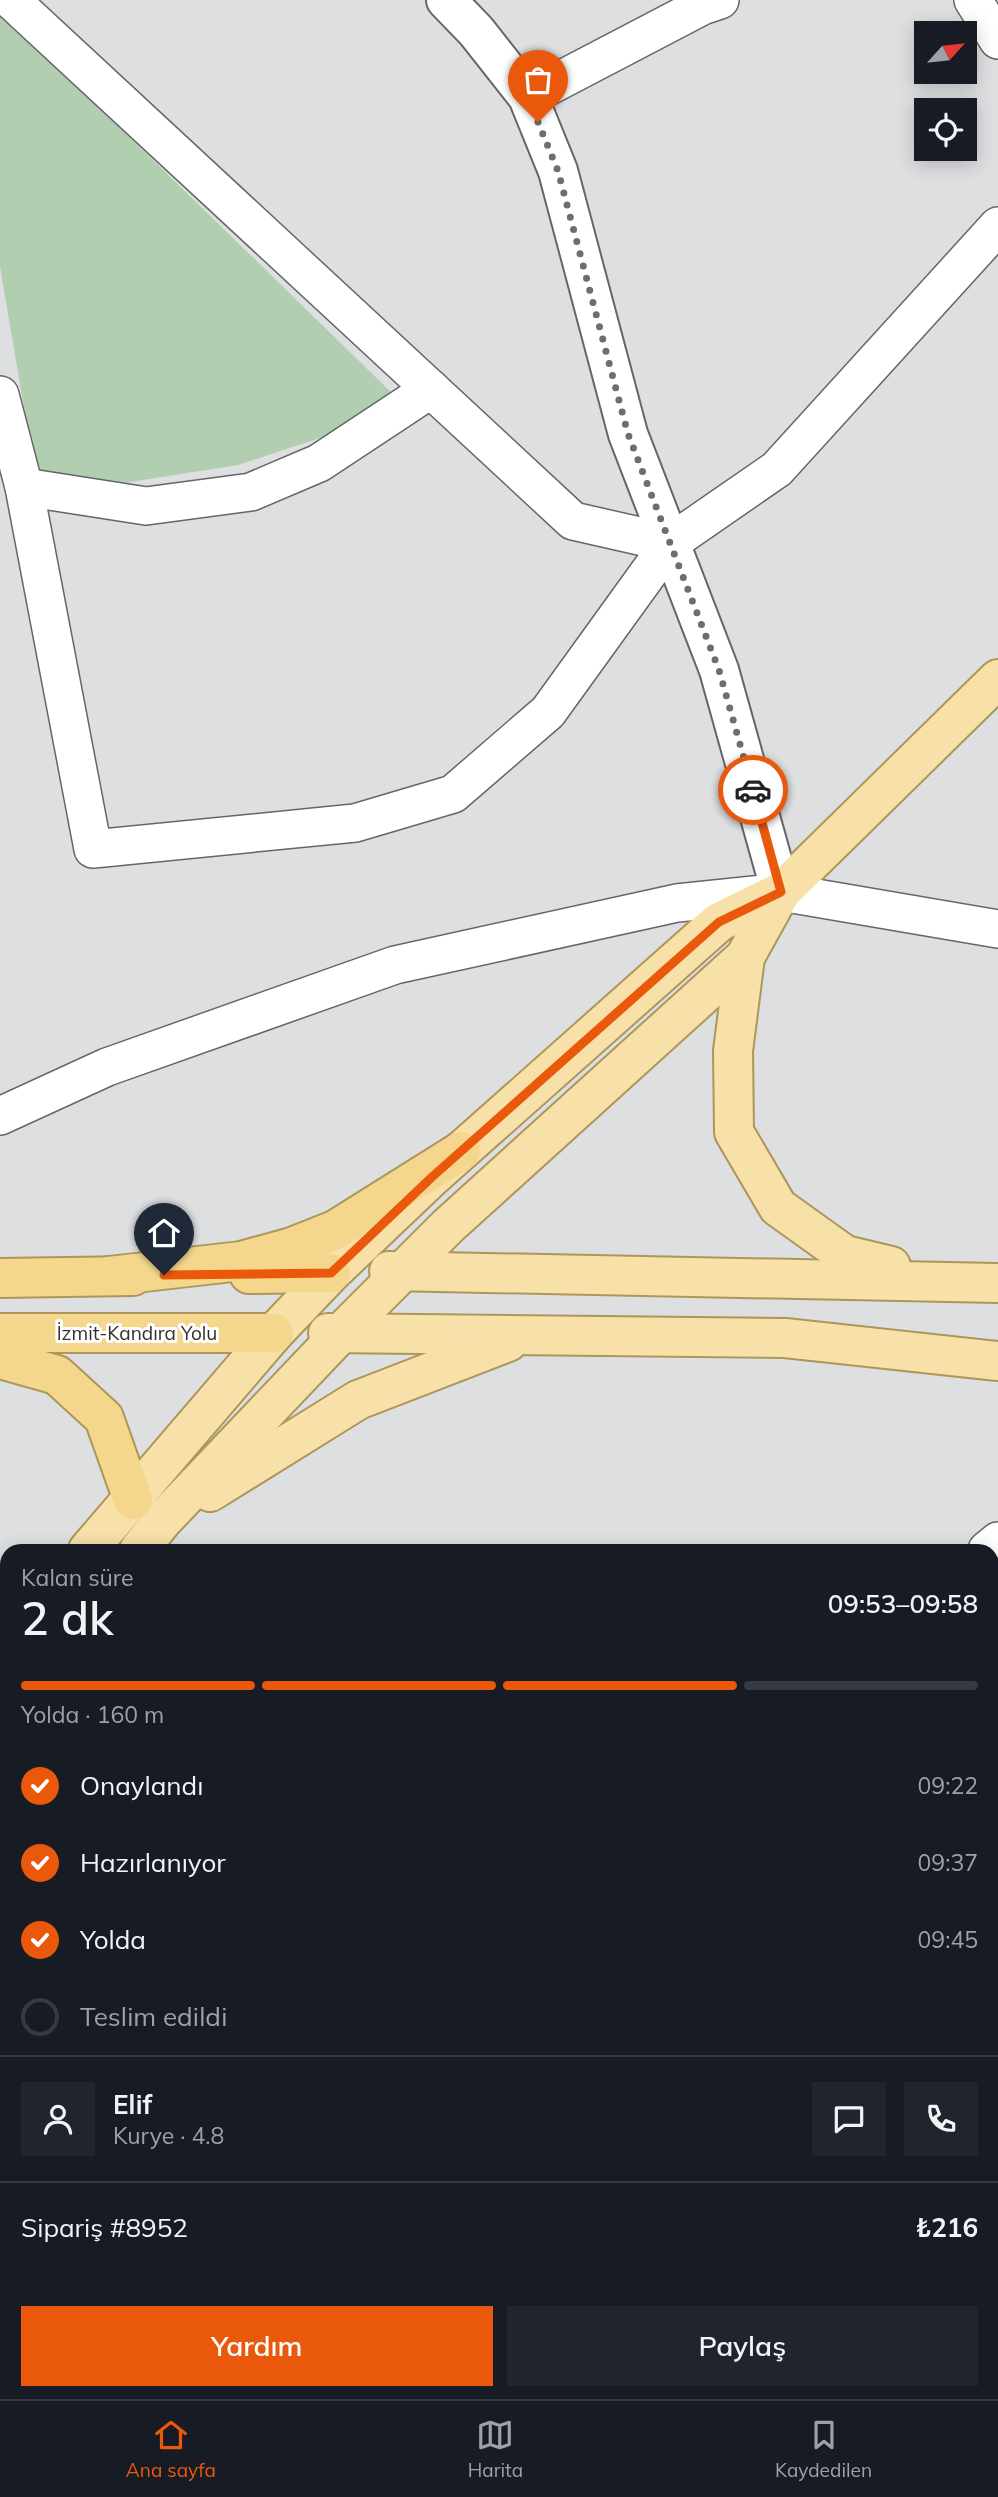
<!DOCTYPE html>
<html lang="tr">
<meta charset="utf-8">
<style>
body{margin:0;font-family:Mulish,sans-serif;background:#20242c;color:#f1f3f6;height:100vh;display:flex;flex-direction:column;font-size:26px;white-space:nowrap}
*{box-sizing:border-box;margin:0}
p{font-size:23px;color:#9ea1a6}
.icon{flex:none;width:38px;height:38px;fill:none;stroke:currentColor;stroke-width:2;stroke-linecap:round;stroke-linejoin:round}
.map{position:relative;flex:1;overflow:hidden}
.details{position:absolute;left:0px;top:1544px;width:999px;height:856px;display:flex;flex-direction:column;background:#171b24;border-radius:21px 21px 0 0;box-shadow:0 4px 18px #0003}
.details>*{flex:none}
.needle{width:46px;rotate:63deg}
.buttons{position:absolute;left:914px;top:21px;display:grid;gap:14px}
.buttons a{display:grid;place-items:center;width:63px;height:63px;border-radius:0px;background:#171b24;box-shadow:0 4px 18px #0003;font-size:35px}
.pin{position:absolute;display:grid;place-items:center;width:60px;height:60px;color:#fff;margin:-72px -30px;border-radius:50% 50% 50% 0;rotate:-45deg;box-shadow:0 0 7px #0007}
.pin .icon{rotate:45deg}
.courier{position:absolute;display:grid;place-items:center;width:70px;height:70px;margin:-35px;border:5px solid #ea580c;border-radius:50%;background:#fff;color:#222;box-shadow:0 2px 9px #0007}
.head em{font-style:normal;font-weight:600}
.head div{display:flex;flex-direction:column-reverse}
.head{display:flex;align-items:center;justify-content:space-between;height:119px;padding:0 21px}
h1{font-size:46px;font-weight:600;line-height:52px}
.bar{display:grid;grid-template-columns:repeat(4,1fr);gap:10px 7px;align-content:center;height:84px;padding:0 21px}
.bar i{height:9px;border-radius:5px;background:#363941}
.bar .active{background:#ea580c}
.bar p{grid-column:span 4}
.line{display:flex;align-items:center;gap:18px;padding:0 21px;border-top:2px solid #363941}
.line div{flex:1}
.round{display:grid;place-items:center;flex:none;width:74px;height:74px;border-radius:0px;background:#20242c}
ol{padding:0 21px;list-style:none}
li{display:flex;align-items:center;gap:21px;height:77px}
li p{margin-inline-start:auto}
li .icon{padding:7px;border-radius:50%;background:#ea580c;color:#fff;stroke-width:4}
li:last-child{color:#9ea1a6}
li i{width:38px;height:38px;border:4px solid #363941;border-radius:50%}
.cta{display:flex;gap:14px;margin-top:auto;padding:14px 21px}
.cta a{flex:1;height:80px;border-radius:0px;background:#ea580c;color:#fff;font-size:28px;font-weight:600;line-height:80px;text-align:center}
.cta a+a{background:#20242c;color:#f1f3f6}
.tabs{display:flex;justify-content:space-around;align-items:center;height:98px;border-top:2px solid #363941;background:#171b24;font-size:19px;color:#9ea1a6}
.tabs a{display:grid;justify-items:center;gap:4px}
.tabs .active{color:#ea580c}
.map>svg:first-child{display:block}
</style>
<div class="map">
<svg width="998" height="2399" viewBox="0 0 998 2399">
<rect width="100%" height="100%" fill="#dddfe1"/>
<!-- green -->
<polygon fill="#b1cfb0" points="0,11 396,397 347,429 238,465 124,483 35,472 0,267"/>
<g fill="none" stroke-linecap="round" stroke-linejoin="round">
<defs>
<g id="minor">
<polyline points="11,0 573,521 670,543"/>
<polyline points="973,0 998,40"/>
<polyline points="528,97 702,6 720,0"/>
<polyline points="0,395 24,487 93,849 355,823 453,794 548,712 670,543 777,469 998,226"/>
<polyline points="24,487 146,506 251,492 319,463 431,389"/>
<polyline points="0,1116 107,1067 395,965 677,903 781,892 998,929"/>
<polyline points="987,1550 998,1541"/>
<polyline points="992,2130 998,2129"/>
<polyline points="576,2392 589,2399"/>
<polyline points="531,2399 535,2392"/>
</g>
<polyline id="tertiary" points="446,0 476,31 528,97 558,171 628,434 719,670 781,892"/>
<g id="primary">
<polyline points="745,957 733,1051 734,1132 778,1207 845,1255 891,1266"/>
<polyline points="389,1271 998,1283"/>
<polyline points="328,1333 785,1338 998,1361"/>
<polyline points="210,1492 358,1400 508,1342"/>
<polyline points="88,1550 274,1333 331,1273 432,1177 719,922 781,892"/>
<polyline points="139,1550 163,1520 341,1333 448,1226 745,957 781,892 998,679"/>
<polyline points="0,1706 7,1685"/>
<polyline points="0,1810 7,1784"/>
<polyline points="0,2166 7,2186"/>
<polyline points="84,2392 89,2399"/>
</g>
<g id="trunk">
<polyline points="249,1274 331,1273"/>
<polyline points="109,1276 241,1261 292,1247 335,1230 461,1151"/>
<polyline points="0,1278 133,1276"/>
<polyline points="0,1333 274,1333"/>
<polyline points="0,1359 57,1375 104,1418 133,1500"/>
</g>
</defs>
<!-- minor casing -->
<use href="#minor" stroke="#656669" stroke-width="40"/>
<!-- tertiary casing -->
<use href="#tertiary" stroke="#656669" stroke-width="42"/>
<!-- primary casing -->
<use href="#primary" stroke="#ae965a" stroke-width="42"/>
<!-- trunk casing -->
<use href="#trunk" stroke="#ae965a" stroke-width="42"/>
<!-- minor -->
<use href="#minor" stroke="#fff" stroke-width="37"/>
<!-- tertiary -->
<use href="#tertiary" stroke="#fff" stroke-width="38"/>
<!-- primary -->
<use href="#primary" stroke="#f7e1a9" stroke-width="38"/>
<!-- trunk -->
<use href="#trunk" stroke="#f4d78c" stroke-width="38"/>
</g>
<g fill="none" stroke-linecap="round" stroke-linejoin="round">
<!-- done -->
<polyline stroke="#6d6e6f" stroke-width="7" stroke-dasharray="0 12.6" points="538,122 558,171 628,434 719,670 753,790"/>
<!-- route -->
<polyline stroke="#ea580c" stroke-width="9" points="164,1275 331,1273 432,1177 719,922 781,892 753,790"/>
</g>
<g text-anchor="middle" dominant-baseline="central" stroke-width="6" stroke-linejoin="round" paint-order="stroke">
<!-- street labels -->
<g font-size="19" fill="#313132" stroke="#fff">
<text x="137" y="1333">İzmit-Kandıra Yolu</text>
</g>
</g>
</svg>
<div class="buttons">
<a><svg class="needle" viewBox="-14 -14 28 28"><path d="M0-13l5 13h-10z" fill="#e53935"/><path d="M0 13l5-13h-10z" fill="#9ea1a6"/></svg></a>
<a><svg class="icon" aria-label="locate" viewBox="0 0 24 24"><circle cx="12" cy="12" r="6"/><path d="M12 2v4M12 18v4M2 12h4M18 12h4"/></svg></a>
</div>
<div class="pin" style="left:538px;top:122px;background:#ea580c"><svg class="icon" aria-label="bag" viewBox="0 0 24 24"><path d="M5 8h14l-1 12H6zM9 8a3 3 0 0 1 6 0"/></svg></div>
<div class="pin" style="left:164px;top:1275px;background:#1f2937"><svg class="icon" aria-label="home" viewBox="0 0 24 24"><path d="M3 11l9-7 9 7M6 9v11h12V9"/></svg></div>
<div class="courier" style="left:753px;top:790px"><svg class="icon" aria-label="car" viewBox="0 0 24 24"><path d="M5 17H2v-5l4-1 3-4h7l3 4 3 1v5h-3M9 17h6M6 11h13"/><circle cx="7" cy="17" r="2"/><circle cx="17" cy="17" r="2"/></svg></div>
<section class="details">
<div class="head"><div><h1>2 dk</h1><p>Kalan süre</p></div><em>09:53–09:58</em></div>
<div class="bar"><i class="active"></i><i class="active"></i><i class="active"></i><i></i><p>Yolda · 160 m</p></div>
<ol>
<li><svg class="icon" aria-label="check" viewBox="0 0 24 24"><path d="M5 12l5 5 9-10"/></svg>Onaylandı<p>09:22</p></li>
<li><svg class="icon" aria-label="check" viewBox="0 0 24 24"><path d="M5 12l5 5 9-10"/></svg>Hazırlanıyor<p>09:37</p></li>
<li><svg class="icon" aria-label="check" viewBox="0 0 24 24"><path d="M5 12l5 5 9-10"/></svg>Yolda<p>09:45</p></li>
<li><i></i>Teslim edildi</li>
</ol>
<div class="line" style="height:126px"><a class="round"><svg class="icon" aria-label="person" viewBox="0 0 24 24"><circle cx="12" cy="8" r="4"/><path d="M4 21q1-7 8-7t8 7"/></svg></a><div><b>Elif</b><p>Kurye · 4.8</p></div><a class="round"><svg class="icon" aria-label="chat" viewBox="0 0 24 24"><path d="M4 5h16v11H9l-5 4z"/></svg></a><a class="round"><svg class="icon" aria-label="phone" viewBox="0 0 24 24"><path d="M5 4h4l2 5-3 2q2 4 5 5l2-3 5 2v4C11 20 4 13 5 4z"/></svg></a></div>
<div class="line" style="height:91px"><div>Sipariş #8952</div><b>₺216</b></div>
<div class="cta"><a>Yardım</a><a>Paylaş</a></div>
</section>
</div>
<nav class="tabs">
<a class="active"><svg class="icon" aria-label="home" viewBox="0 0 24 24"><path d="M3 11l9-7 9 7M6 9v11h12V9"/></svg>Ana sayfa</a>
<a><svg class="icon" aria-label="map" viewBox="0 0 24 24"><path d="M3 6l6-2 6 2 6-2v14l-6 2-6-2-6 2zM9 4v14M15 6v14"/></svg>Harita</a>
<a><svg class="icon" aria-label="saved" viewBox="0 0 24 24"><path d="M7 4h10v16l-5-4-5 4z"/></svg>Kaydedilen</a>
</nav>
